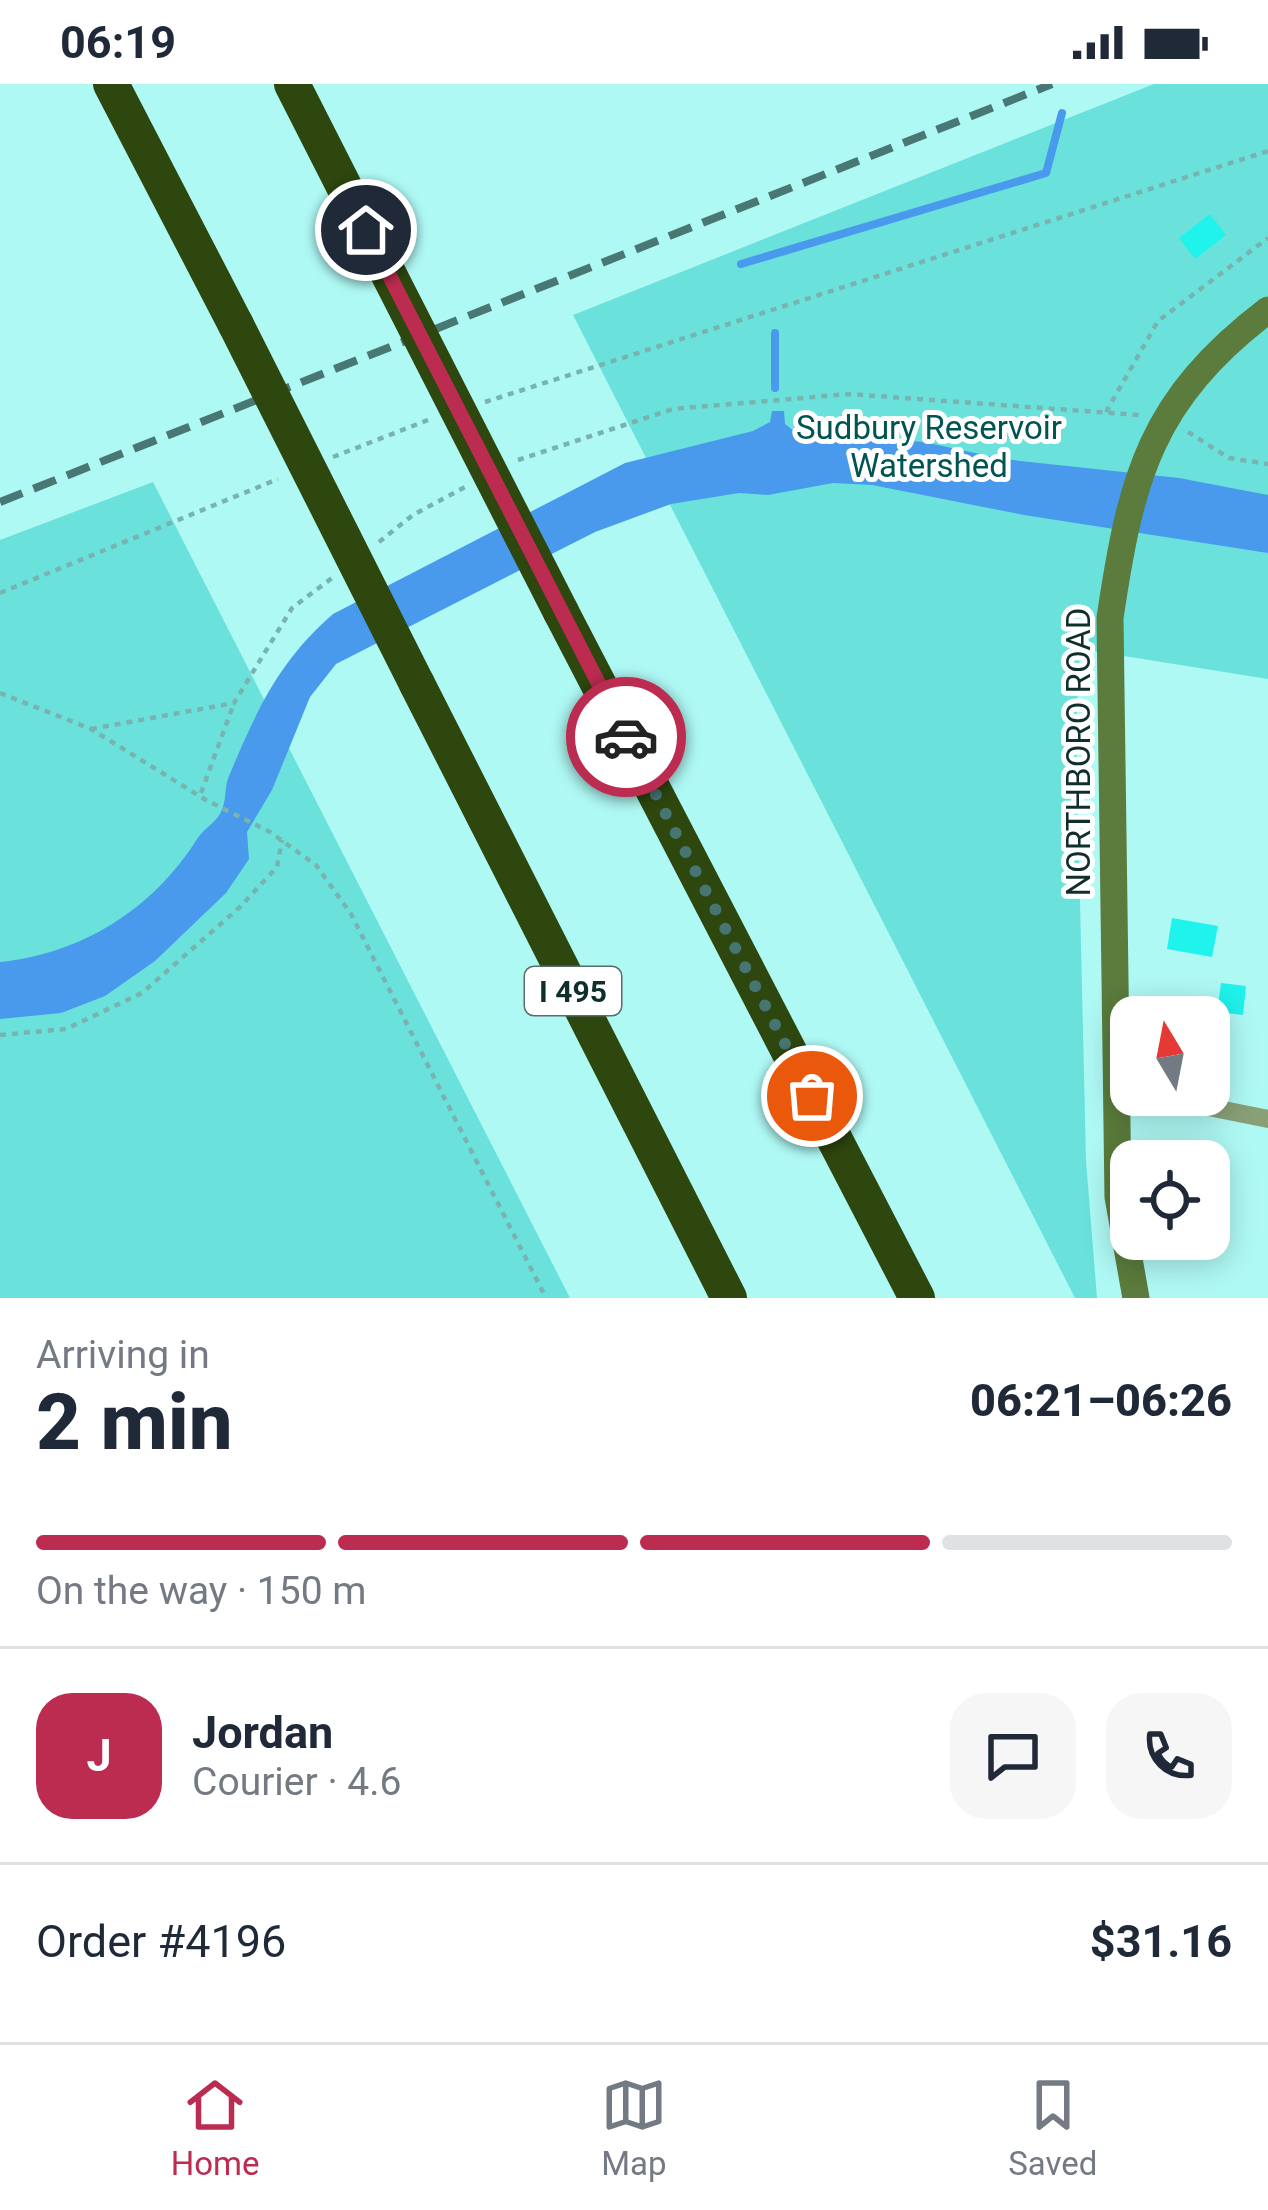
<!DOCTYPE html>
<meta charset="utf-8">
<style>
body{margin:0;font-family:Roboto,sans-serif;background:#f6f6f7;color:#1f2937;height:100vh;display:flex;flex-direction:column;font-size:45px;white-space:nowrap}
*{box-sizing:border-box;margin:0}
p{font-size:39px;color:#747a83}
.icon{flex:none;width:66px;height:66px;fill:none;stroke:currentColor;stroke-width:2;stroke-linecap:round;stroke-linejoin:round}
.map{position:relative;height:1214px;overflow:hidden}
.sheet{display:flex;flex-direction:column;background:#fff;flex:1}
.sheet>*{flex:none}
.needle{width:78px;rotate:350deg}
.controls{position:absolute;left:1110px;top:912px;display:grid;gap:24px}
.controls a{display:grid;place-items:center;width:120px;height:120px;border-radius:24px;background:#fff;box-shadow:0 6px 30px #0003;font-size:60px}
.pin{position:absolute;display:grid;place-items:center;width:102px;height:102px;color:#fff;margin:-51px;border:6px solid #fff;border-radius:50%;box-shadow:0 3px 12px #0007}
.courier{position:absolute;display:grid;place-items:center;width:120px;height:120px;margin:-60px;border:9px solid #bc2c51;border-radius:50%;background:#fff;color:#222;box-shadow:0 3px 15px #0007}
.headline em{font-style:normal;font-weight:800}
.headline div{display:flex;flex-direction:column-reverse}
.headline{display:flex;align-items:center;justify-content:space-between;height:204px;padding:0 36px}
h1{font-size:78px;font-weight:800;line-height:90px}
.bar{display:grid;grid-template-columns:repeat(4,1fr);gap:18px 12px;align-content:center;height:144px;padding:0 36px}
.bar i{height:15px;border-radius:9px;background:#e0e1e3}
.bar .active{background:#bc2c51}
.bar p{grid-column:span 4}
.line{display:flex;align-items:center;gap:30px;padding:0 36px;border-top:3px solid #e0e1e3}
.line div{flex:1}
.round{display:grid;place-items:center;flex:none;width:126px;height:126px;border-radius:36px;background:#f6f6f7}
.status{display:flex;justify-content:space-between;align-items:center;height:84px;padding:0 60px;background:#fff;direction:ltr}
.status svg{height:33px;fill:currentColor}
.tab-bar{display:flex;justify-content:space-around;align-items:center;height:168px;border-top:3px solid #e0e1e3;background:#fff;font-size:33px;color:#747a83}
.tab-bar a{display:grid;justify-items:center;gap:6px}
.tab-bar .active{color:#bc2c51}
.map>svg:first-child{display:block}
</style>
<div class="status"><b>06:19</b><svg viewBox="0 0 49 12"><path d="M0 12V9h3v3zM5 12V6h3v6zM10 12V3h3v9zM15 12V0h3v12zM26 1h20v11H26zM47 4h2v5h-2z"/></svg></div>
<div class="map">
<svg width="1268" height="1214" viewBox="0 0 1268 1214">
<rect width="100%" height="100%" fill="#aff9f5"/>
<!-- green -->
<g fill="#6be1db">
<polygon points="1154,0 1268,0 1268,595 1080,565 1076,642 1086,1077 1097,1214 1075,1214 573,231"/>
<polygon points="153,398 570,1214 0,1214 0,456"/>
</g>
<!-- water -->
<path fill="#499aec" d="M772 327H784L785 340 794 347 924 358 1003 375 1179 394 1268 411V469L1024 431 872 401 833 399 768 411 739 409 671 420 595 448 336 580 310 613 272 706 247 748 249 775 226 809 155 877 105 912 61 929 0 935V878C82 870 154 824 197 755 204 744 216 739 221 728 227 716 224 704 229 692 257 626 278 578 333 530L625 379 753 347 770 338Z"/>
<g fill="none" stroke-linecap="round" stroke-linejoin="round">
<!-- stream -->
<g stroke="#499aec" stroke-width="8">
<polyline points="741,180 1046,89 1062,29"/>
<polyline points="775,249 775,304"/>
</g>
</g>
<!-- building -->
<g fill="#20f2ec">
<polygon points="1210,130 1226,151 1195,175 1179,154"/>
<polygon points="1172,834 1218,842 1212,873 1167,865"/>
<polygon points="1221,899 1246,902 1243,931 1217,928"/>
</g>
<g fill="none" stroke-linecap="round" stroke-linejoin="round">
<!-- path -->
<g stroke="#78b3b0" stroke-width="4.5" stroke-dasharray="6 6" stroke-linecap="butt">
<polyline points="485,318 1268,67"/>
<polyline points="1106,328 1158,237 1268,154"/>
<polyline points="1188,348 1229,374 1268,380"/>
<polyline points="333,373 428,336"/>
<polyline points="518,376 673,325 849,310 1139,331"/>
<polyline points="379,458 413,431 465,403"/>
<polyline points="0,509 278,395"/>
<polyline points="0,609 91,645 206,716 270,748 316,781 351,830 546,1214"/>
<polyline points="91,645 234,619 292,524 332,494"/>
<polyline points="201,709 234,619"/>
<polyline points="0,951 66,945 142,909 240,823 277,783 282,756"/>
</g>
<!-- street -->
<polyline stroke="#89a076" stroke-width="18" points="1149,1011 1268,1035"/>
<!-- secondary -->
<path stroke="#5b7c3c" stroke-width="27" d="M1136 1214 1118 1113 1110 534C1131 393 1150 316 1268 226"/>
<!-- highway -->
<g stroke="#2d470e" stroke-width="36">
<polyline points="111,0 236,241"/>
<polyline points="292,0 385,183"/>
<polyline points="561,528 917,1214"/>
<polyline points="417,600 729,1214"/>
</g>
<!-- rail -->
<polyline stroke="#487774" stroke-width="8" stroke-dasharray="24 12" stroke-linecap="butt" points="0,418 1052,0"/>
<!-- highway-bridge -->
<g stroke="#2d470e" stroke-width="36">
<polyline points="385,183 561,528"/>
<polyline points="236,241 417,600"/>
</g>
</g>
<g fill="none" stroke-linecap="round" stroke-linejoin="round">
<!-- done -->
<polyline stroke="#477572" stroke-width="12" stroke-dasharray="0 21.6" points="626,653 812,1012"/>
<!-- route -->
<polyline stroke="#bc2c51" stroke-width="15" points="366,146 626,653"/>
</g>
<g text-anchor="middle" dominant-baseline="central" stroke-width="10" stroke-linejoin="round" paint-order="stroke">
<!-- shield labels -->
<rect fill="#fff" stroke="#576d6b" stroke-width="3" x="525" y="883" width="96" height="48" rx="9"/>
<g font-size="30" font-weight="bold" fill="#0f2e2c">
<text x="573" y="907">I 495</text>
</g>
<!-- park labels -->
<g font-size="33" fill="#005452" stroke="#fff">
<text x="929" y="343">Sudbury Reservoir<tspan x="929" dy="38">Watershed</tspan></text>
</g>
<!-- street labels -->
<g font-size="33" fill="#0f2e2c" stroke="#fff">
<text transform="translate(1078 668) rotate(-90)">NORTHBORO ROAD</text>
</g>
</g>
</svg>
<div class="controls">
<a><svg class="needle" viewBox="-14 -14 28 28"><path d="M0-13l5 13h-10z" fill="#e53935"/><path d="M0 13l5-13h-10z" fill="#747a83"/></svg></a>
<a><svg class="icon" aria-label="locate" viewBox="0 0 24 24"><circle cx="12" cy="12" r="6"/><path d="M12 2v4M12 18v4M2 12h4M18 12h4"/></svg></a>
</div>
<div class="pin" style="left:812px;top:1012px;background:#ea580c"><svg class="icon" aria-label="bag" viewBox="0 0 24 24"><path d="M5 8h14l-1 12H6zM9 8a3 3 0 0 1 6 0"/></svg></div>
<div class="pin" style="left:366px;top:146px;background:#1f2937"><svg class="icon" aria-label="home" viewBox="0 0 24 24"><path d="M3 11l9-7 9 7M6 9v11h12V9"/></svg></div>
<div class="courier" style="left:626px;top:653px"><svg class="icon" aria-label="car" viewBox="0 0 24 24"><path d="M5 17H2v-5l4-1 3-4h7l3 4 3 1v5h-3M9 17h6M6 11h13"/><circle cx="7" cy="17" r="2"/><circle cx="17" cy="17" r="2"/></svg></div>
</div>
<section class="sheet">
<div class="headline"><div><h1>2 min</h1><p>Arriving in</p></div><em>06:21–06:26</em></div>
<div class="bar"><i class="active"></i><i class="active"></i><i class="active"></i><i></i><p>On the way · 150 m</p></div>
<div class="line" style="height:216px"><b class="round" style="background:#bc2c51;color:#fff">J</b><div><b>Jordan</b><p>Courier · 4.6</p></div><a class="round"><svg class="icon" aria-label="chat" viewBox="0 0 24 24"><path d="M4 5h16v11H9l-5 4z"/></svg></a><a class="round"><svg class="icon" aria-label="phone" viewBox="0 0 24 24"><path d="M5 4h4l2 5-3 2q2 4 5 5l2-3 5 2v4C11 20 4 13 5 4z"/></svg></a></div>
<div class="line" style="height:156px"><div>Order #4196</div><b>$31.16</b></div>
</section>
<nav class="tab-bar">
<a class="active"><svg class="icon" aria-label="home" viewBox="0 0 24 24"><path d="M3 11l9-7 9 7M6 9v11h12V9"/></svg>Home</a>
<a><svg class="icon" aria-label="map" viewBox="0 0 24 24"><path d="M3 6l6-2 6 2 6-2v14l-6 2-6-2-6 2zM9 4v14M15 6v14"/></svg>Map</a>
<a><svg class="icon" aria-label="saved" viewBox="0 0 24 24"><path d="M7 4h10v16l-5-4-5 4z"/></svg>Saved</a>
</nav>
